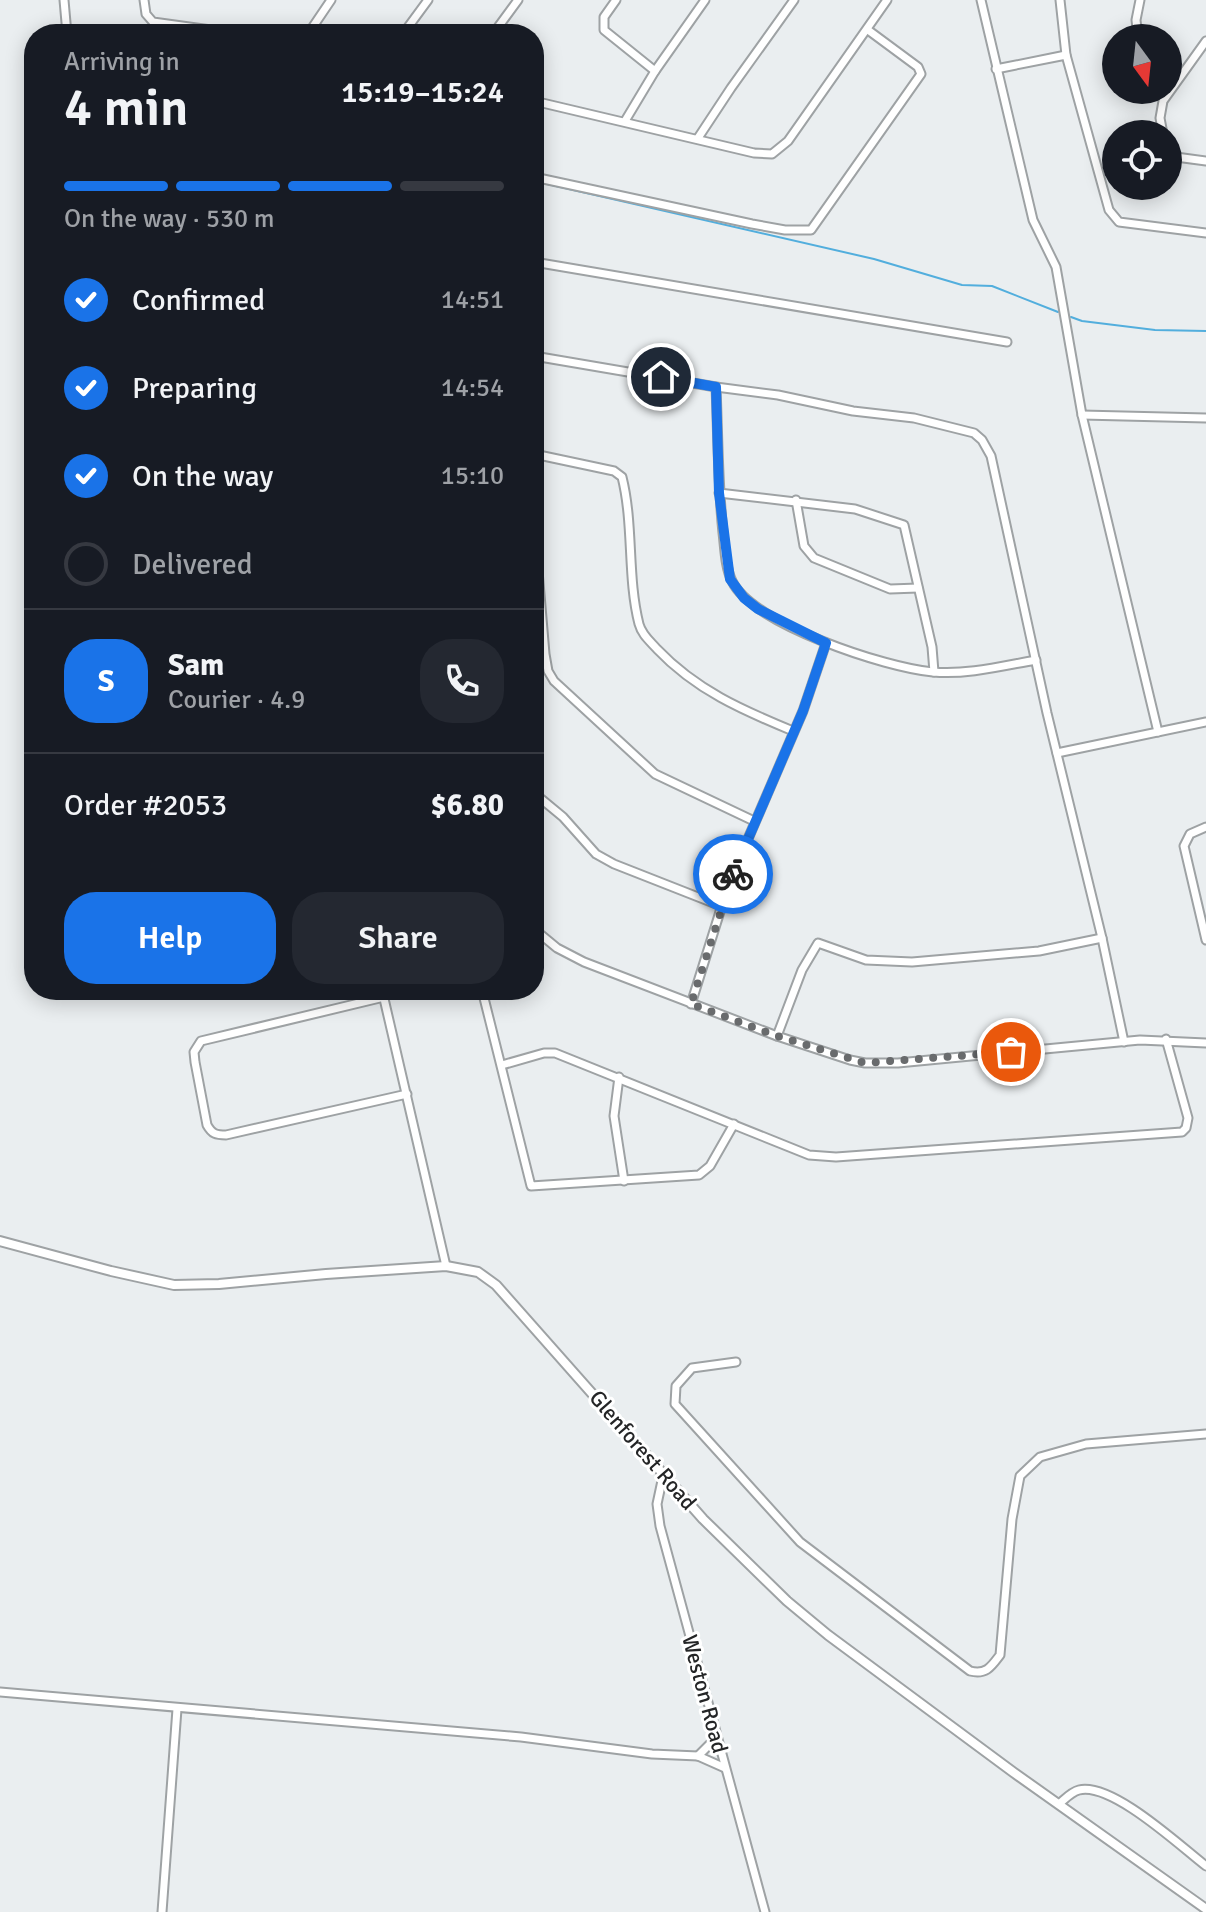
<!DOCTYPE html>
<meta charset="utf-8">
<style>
body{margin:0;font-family:Signika,sans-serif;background:#242831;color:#f1f3f6;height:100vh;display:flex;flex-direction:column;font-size:30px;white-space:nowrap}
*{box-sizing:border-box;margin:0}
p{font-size:26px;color:#9ea1a6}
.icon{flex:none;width:44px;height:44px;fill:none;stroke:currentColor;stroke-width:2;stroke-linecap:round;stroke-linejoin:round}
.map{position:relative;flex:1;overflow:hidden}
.side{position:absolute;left:24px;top:24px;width:520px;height:976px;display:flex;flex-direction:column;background:#171b24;border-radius:32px;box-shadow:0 4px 20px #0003}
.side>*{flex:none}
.needle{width:52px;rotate:165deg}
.controls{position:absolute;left:1102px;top:24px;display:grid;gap:16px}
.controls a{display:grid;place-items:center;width:80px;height:80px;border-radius:50%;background:#171b24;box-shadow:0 4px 20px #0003;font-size:40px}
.pin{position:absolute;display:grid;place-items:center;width:68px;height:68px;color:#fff;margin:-34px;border:4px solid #fff;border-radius:50%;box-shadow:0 2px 8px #0007}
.courier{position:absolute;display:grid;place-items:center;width:80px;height:80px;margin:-40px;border:6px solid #1a73e8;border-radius:50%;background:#fff;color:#222;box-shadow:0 2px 10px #0007}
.summary em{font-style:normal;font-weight:600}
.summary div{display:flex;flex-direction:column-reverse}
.summary{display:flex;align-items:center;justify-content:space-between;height:136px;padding:0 40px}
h1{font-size:52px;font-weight:600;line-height:60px}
.bar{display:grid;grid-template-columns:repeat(4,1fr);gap:12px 8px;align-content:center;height:96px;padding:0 40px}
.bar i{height:10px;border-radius:6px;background:#363941}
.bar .current{background:#1a73e8}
.bar p{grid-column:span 4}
.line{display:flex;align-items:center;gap:20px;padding:0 40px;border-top:2px solid #363941}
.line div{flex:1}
.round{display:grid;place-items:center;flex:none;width:84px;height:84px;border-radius:32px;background:#242831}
ol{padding:0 40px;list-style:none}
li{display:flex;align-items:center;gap:24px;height:88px}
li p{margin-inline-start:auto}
li .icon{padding:8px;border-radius:50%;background:#1a73e8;color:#fff;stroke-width:4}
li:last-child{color:#9ea1a6}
li i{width:44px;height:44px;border:4px solid #363941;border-radius:50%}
.action{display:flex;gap:16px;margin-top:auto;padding:16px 40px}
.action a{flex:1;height:92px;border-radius:32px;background:#1a73e8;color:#fff;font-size:32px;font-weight:600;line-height:92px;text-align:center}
.action a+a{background:#242831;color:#f1f3f6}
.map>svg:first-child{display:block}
</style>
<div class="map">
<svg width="1206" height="1912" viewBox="0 0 1206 1912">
<rect width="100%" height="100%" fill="#eaeef0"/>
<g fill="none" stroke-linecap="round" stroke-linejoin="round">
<!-- stream -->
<g stroke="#52aedd" stroke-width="2">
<polyline points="534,181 874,259 962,285 992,286 1058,312"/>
<polyline points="1071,317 1082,321 1155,330 1206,331"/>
</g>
<defs>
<g id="minor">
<polyline points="64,0 67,34"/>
<polyline points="144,0 146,14 153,22 240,34"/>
<polyline points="616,0 604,17 604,30 655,71"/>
<polyline points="981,0 1033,220 1056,267 1082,415 1158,732"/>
<polyline points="1060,0 1066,55 1109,210 1119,222 1206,233"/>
<polyline points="308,34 331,0"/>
<polyline points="403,34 428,0"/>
<polyline points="493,34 518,0"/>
<polyline points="1138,38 1136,20 1140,0"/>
<polyline points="996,69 1066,55"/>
<polyline points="534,101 754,153 772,154 788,141 887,0"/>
<polyline points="625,121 655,71 705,0"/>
<polyline points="1163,134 1160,118 1163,101 1206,41"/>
<polyline points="698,138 731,88 794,0"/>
<polyline points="1168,149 1176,157 1206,161"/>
<polyline points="534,177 752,224 785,230 811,230 921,74 918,67 868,30"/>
<polyline points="534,262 1007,342"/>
<polyline points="534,356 716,387 778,395 853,411 914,418 974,433 982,440 991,456 1047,713 1102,938 1124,1042"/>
<path d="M716 387C718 436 718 485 723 533 725 549 725 567 732 581 752 624 886 668 933 672 967 675 1002 666 1036 660"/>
<polyline points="1082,415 1206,418"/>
<path d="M534 454 614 471 622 477C634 525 627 577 639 624 642 635 650 641 657 649 696 690 742 710 793 731"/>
<polyline points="719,493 855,509 904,525 932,647 934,672"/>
<polyline points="796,500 804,546 814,558 890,589 918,588"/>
<polyline points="534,523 545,654 548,671 554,681 655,774 754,821"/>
<polyline points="1057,753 1206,722"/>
<polyline points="534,793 563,817 596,854 614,864 721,906"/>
<polyline points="1206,827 1190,834 1184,846 1206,940"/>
<polyline points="534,929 557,948 584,962 777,1036 850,1060 865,1063 898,1063 1140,1040 1206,1043"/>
<polyline points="382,990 446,1266"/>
<polyline points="482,990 531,1186 699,1175 710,1166 734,1124"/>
<path d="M384 997 201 1041 194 1052 195 1062 207 1125C212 1134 216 1135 226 1135L407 1094"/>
<polyline points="691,1004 729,883 803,711 826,643"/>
<polyline points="777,1036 802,970 818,943 866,960 912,962 1039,951 1102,938"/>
<polyline points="502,1065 544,1053 555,1053 809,1155 836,1157 1182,1132 1186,1128 1188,1118 1166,1039"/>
<polyline points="619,1077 614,1116 624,1181"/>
<path d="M736 1362 692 1368 676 1386 675 1404 800 1542 970 1671C986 1675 991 1667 1000 1655L1012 1519 1020 1476 1040 1457 1086 1444 1206 1434"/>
<polyline points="663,1476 657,1504 660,1526 765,1912"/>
<polyline points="0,1692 521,1737 652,1754 698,1756 725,1768"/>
<polyline points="698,1756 717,1737"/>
<path d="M1059 1804C1065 1799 1071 1792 1079 1790 1112 1782 1180 1846 1206 1866"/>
<polyline points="162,1912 177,1709"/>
</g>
<polyline id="tertiary" points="0,1241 111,1271 174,1285 219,1284 326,1274 446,1266 478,1272 496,1285 703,1519 787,1601 828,1635 1013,1772 1206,1909"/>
</defs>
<!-- minor casing -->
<use href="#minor" stroke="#9ea2a4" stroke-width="11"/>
<!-- tertiary casing -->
<use href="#tertiary" stroke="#9ea2a4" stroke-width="12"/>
<!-- minor -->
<use href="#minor" stroke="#fff" stroke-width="7"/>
<!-- tertiary -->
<use href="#tertiary" stroke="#fff" stroke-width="8"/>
</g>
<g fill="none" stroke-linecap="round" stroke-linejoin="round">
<!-- done -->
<polyline stroke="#696b6d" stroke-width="8" stroke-dasharray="0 14.4" points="733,874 691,1004 777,1036 865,1063 1011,1052"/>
<!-- route -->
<polyline stroke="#1a73e8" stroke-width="10" points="661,377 716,387 719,493 730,579 744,598 758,609 826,643 803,711 733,874"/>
</g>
<g text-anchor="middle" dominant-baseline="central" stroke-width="6" stroke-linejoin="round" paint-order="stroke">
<!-- street labels -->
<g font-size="22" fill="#242526" stroke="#fff">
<text transform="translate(643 1450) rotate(49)">Glenforest Road</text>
<text transform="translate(705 1694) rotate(75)">Weston Road</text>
</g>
</g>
</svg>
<div class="controls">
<a><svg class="needle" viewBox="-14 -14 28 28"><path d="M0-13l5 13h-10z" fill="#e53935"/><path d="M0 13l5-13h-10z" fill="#9ea1a6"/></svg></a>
<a><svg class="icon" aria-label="locate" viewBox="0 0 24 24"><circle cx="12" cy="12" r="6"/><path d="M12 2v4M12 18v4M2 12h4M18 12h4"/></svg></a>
</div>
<div class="pin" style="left:1011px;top:1052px;background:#ea580c"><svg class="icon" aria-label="bag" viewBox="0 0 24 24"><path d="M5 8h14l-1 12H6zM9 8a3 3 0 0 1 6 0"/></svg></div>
<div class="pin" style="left:661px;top:377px;background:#1f2937"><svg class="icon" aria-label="home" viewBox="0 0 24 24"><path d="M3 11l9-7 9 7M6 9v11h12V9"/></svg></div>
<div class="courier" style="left:733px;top:874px"><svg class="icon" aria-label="bike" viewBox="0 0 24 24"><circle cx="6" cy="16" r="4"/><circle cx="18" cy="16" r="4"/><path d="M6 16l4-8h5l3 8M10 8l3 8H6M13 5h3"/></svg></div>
<section class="side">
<div class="summary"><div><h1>4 min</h1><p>Arriving in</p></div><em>15:19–15:24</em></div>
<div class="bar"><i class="current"></i><i class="current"></i><i class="current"></i><i></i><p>On the way · 530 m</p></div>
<ol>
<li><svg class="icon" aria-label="check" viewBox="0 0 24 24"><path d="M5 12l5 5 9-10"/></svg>Confirmed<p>14:51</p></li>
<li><svg class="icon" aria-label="check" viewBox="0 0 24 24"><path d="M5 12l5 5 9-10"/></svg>Preparing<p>14:54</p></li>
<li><svg class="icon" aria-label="check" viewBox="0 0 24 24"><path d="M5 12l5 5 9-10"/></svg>On the way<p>15:10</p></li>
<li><i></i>Delivered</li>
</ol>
<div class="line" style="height:144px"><b class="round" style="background:#1a73e8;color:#fff">S</b><div><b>Sam</b><p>Courier · 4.9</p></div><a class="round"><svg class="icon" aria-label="phone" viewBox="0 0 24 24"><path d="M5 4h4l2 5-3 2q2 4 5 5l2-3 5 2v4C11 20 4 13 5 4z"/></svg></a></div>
<div class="line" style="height:104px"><div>Order #2053</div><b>$6.80</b></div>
<div class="action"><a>Help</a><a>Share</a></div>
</section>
</div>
